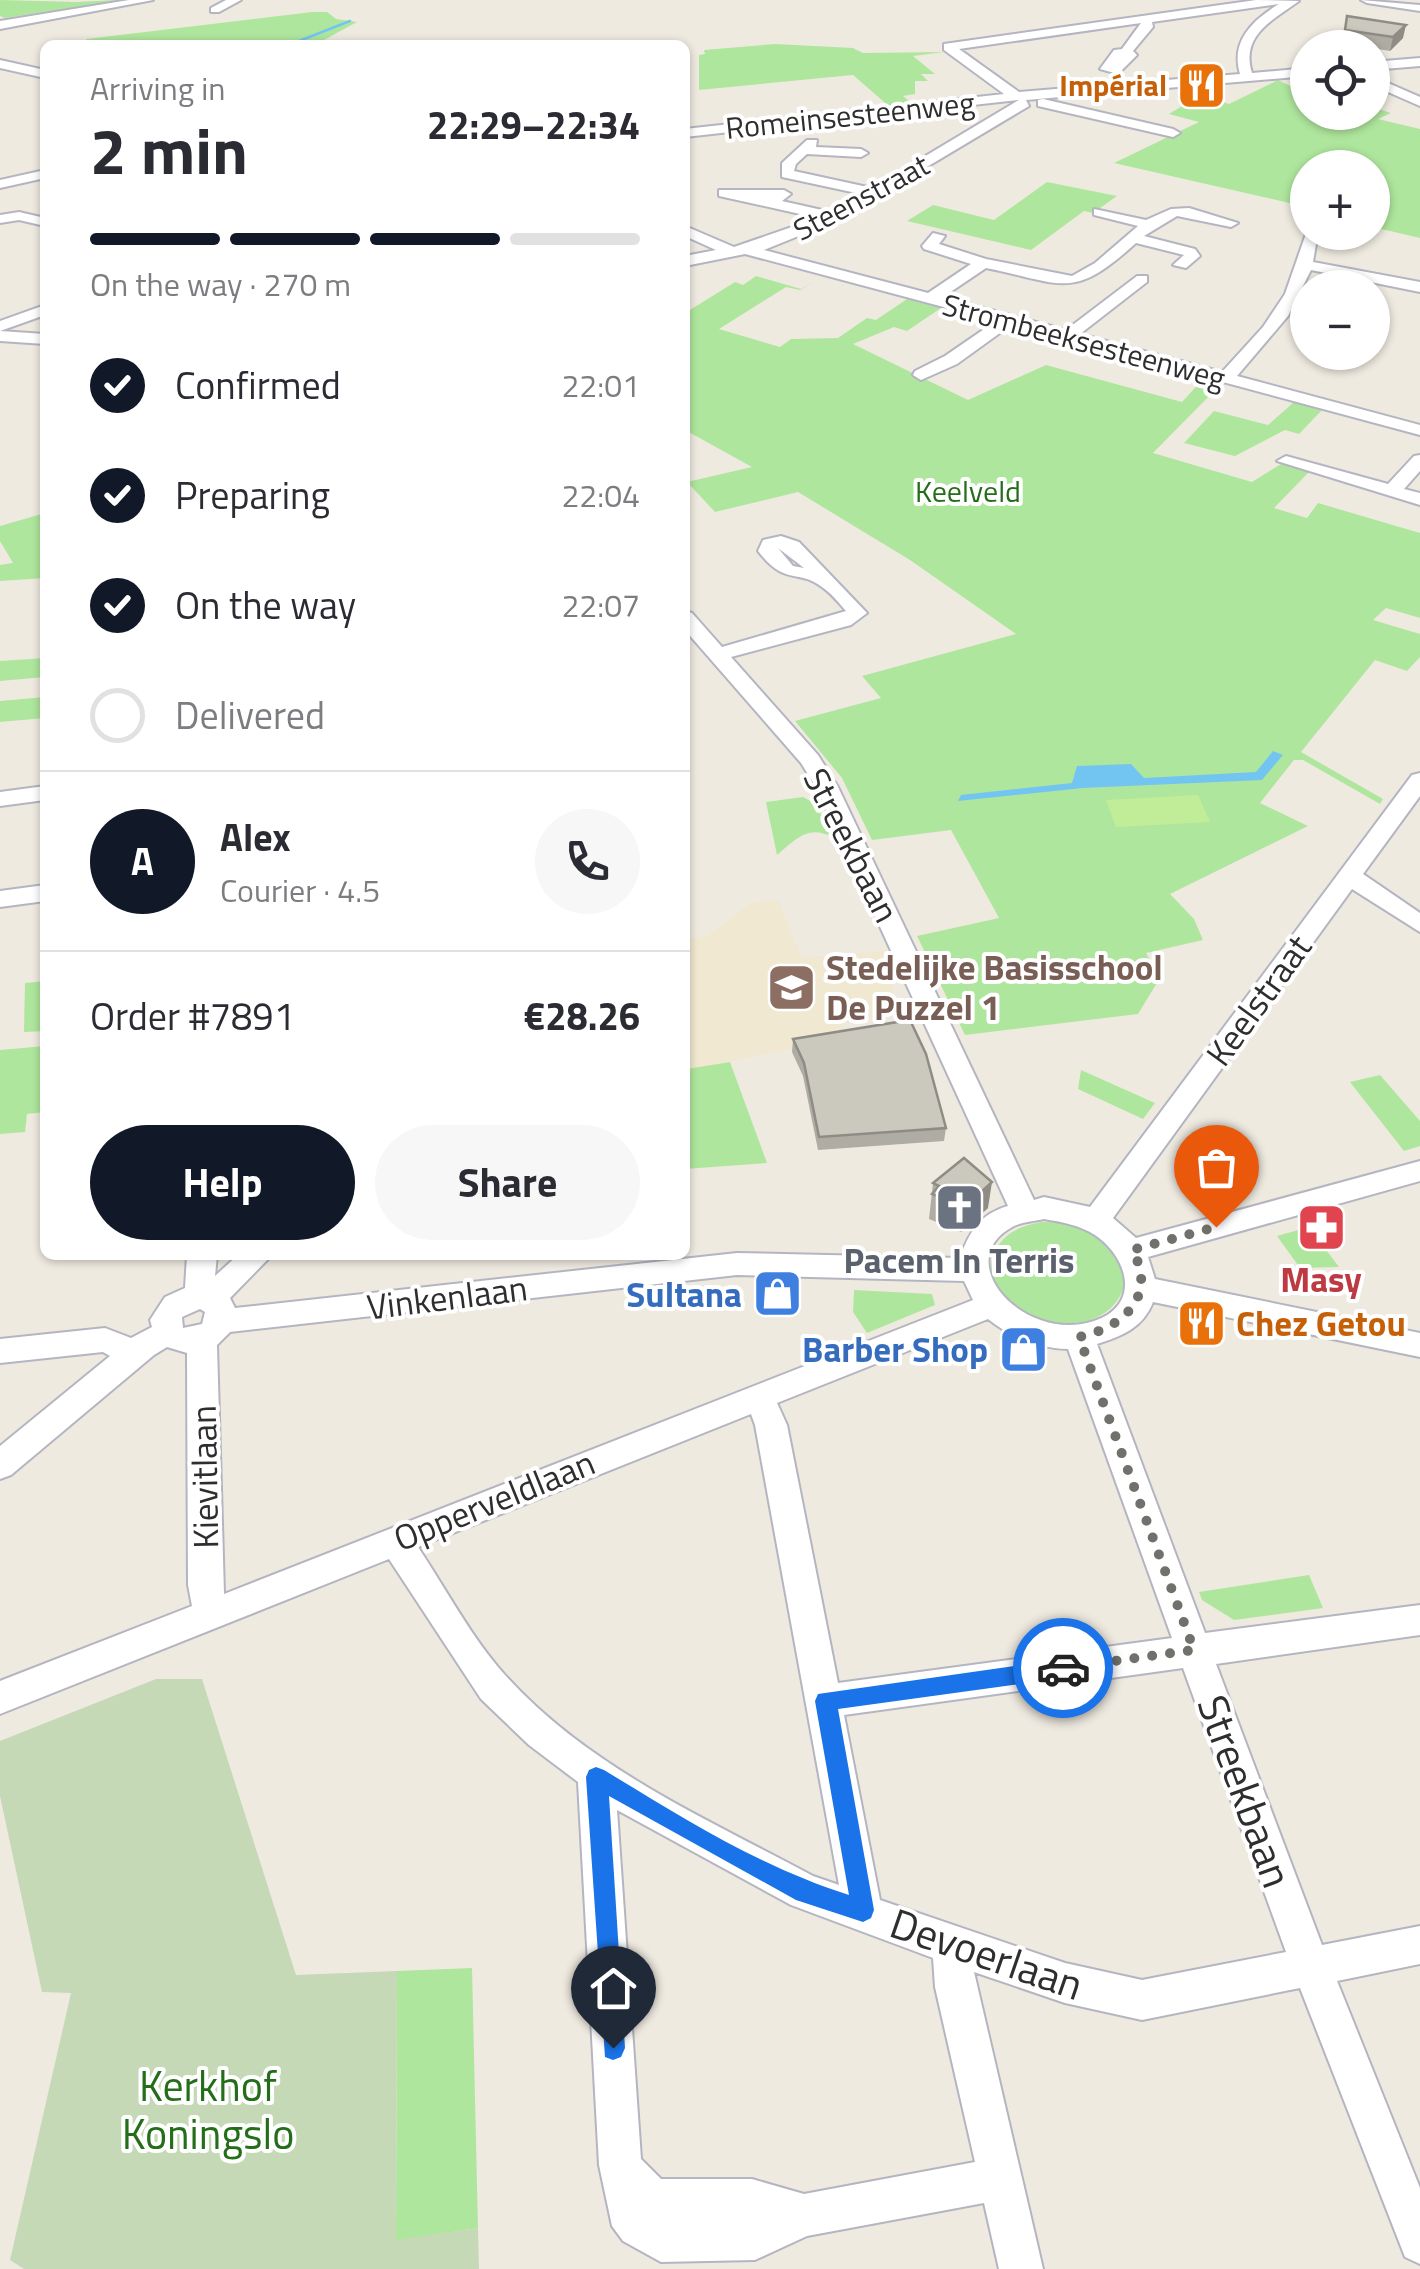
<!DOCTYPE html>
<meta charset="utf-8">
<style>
body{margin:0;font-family:"Titillium Web",sans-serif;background:#f7f7f7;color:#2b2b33;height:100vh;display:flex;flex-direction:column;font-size:38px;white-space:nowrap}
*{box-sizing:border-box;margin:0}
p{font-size:32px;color:#7c7c81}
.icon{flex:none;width:55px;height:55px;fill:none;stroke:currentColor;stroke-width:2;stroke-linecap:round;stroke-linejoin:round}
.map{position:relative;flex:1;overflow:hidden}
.panel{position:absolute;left:40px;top:40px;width:650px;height:1220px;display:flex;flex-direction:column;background:#fff;border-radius:15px;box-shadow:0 2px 8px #0004}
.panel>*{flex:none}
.buttons{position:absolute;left:1290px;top:30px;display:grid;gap:20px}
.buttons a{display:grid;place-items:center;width:100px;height:100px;border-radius:50%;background:#fff;box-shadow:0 2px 8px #0004;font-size:50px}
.pin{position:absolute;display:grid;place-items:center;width:85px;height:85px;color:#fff;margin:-102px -42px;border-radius:50% 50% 50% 0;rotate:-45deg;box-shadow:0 0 10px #0007}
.pin .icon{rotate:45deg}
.courier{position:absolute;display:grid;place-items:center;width:100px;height:100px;margin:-50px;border:8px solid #1a73e8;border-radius:50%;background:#fff;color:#222;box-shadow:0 2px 12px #0007}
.overview em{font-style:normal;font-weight:700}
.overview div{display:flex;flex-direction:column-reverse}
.overview{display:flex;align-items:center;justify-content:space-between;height:170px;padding:0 50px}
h1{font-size:65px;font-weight:700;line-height:75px}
.bar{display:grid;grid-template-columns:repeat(4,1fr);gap:15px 10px;align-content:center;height:120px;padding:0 50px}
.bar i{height:12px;border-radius:8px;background:#e1e1e2}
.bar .selected{background:#111827}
.bar p{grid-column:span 4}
.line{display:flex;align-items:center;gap:25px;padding:0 50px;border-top:2px solid #e1e1e2}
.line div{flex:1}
.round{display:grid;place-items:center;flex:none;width:105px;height:105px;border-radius:52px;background:#f7f7f7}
ol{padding:0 50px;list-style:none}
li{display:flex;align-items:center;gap:30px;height:110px}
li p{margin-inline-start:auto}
li .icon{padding:10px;border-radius:50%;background:#111827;color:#fff;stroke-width:4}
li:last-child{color:#7c7c81}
li i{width:55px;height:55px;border:5px solid #e1e1e2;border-radius:50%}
.button{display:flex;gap:20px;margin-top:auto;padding:20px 50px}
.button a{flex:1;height:115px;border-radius:60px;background:#111827;color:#fff;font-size:40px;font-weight:700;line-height:115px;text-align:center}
.button a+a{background:#f7f7f7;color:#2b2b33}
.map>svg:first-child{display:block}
</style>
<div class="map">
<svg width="1420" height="2269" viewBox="0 0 1420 2269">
<rect width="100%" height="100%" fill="#efeae0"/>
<!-- education -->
<polygon fill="#f0e8d0" points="778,900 802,958 883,951 900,1013 841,1023 847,1039 687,1069 690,969 685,966 685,939 708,936 752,902"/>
<!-- green -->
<g fill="#afe69d">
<polygon points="0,0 77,2 115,0 116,1 5,18 0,16"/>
<polygon points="312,12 327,12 336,19 357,22 324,40 294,45 89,45 86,39"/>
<polygon points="775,44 853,48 863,53 944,52 913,56 935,74 921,74 928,81 915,81 915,94 903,96 914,105 891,108 853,75 699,90 699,55 705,54 704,50"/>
<polygon points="1278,80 1307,94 1308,112 1372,112 1373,107 1391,113 1378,119 1420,129 1420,238 1373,227 1372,168 1308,168 1307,218 1296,214 1298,205 1114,163 1199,122 1169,114 1200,95 1229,104"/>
<polygon points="1047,182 1117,196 1093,213 1084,211 1031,250 907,221 933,205 994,220"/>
<polygon points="756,276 801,289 822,277 800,290 786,287 719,329 780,347 791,339 838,338 867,318 876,320 907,299 941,308 907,331 894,327 853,344 968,400 1046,365 1182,402 1204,378 1222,383 1153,453 1252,482 1281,464 1309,472 1274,508 1307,518 1318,503 1420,533 1420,618 1386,608 1373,620 1420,634 1420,657 1407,671 1375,660 1301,752 1383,799 1380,804 1303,760 1294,760 1260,803 1308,826 1170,894 1194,919 1203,940 1146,953 1160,978 1138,1014 965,1035 917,936 999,918 951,830 872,840 842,778 795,721 881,698 862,676 1016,634 910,560 798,492 715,512 687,482 752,467 685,430 685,313 735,282 743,285"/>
<polygon points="1294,402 1322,410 1299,434 1285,430 1235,456 1184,443 1214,411 1268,425"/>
<polygon points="45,513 45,578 0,581 0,565 13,563 0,541 0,526"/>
<polygon points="45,658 45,677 0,681 0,661"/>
<polygon points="45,697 45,718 0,722 0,701"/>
<path d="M803 797 816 804 832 837C808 824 795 840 777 855L766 802Z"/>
<polygon points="45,981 45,1031 24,1032 25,983"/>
<polygon points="45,1046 45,1112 27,1114 25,1132 0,1134 0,1050"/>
<polygon points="730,1062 767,1163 685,1169 687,1069"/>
<polygon points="1081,1070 1155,1103 1143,1119 1078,1089"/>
<polygon points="1380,1075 1420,1121 1420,1146 1404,1151 1350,1082"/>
<path d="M1042 1222C1080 1221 1125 1240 1125 1284 1102 1361 964 1311 996 1249 1006 1231 1024 1225 1042 1222Z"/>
<polygon points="1309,1227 1339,1267 1300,1268 1277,1236"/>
<polygon points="854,1290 932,1294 935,1305 867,1333 853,1312"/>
<polygon points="1309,1575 1323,1608 1234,1620 1202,1600 1199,1592"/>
<polygon points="472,1968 478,2228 396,2241 397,1971"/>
</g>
<!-- cemetery -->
<polygon fill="#c5d9b7" points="156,1679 202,1679 296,1975 397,1971 396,2240 478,2228 479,2269 24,2269 10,2260 71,1993 42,1992 0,1796 0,1741"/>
<!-- pitch -->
<polygon fill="#c2ed98" points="1198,795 1210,822 1116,827 1106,800"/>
<!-- water -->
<polygon fill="#73c5f1" points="1273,751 1283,755 1262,780 1083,788 958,801 961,795 1072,783 1077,766 1131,764 1144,778 1256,772"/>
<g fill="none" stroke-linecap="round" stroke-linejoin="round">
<!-- stream -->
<polyline stroke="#73c5f1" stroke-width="2.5" points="289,45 350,21"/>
<defs>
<g id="minor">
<polygon points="129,0 153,0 0,29 0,21"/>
<polygon points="226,0 241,0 219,12 211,12 211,8"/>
<path d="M1256 0 1299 1C1273 20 1240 35 1252 73L1308 68V76L1026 100 1029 106 838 220 764 250 928 293 971 264 924 249 922 246 933 233 945 236 939 244 986 259 1072 276 1095 263 1138 226 1094 215V209L1146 220 1171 209 1189 208 1238 223 1231 227 1177 216 1144 236 1195 249 1200 256 1186 268 1173 265 1184 255 1136 243C1072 301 1065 284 986 268L943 297 1066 330 1137 276H1147V282L1080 334 1222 372 1263 327 1285 294 1308 228V232H1318L1313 262 1420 282V292L1311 270 1288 316 1237 376 1420 425V435L1011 325 957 364 921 380 913 375 915 371 945 356 996 321 745 254 685 266V256L716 250 685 236V226L734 247 818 218 719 196V190H784L791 194 782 201 831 212 861 194 782 177V163L807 140H817L816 147 861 149 868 153 861 157 807 154 796 164 794 171 872 188 1019 100 685 137V129L1004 94 944 50V44ZM1279 4C1253 20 1230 41 1240 74L1019 92 959 49 1141 23 1122 49 1114 50 1100 69 1118 74 1137 55 1133 51 1153 27 1152 22Z"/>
<polygon points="1361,0 1420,5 1420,11 1367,3"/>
<polygon points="1420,58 1420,66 1372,70 1372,62"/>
<polygon points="0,60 45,70 45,78 0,68"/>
<polygon points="1372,76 1420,97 1420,106 1372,85"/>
<polygon points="1043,99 1173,129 1180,133 1173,137 1038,106 1038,100"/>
<polygon points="45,170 45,178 0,188 0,180"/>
<polygon points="19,212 45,218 45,226 19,220 0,223 0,215"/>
<polygon points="45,305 45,315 0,331 0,321"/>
<polygon points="0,331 45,334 45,344 0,341"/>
<polygon points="1420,455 1420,471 1404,489 1420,493 1420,505 1277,461 1286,456 1388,484 1414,456"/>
<path d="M781 536 799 542 867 613 851 625 731 657 818 755 838 787 1034 1200 1044 1197 1090 1207 1412 775 1420 773V796L1363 874 1420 913V932L1352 889 1113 1218 1136 1238 1420 1161V1181L1148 1257 1155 1279 1420 1333V1357L1153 1302C1143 1328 1122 1336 1097 1344L1205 1633 1420 1605V1635L1216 1664 1322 1945 1420 1926V1964L1337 1981 1420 2188V2264L1405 2257 1300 1988 1142 2020 1065 2003 974 1972 1043 2269H999L984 2203 807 2236 755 2260 661 2262 623 2241 612 2226 599 2165 578 1782 529 1745 481 1699 389 1559 0 1714V1681L192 1606 188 1585 187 1353 167 1347 154 1355 11 1475 0 1479V1446L110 1356 103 1352 0 1363V1339L105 1328 131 1338 152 1327 150 1320 165 1297 185 1288 187 1255H217L215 1276 238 1255H272L230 1298 235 1308 737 1253 960 1258C969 1232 980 1214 1008 1206L816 787 801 763 685 630V611L692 613 722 647 846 611C839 603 831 593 822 587 797 568 786 587 758 551L763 540ZM778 548 804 568 793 566ZM1044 1219C1062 1222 1079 1225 1095 1235 1129 1258 1141 1306 1094 1321 1023 1344 948 1260 1014 1226 1023 1222 1035 1221 1044 1219ZM737 1275 964 1281 973 1300 224 1594 217 1345 230 1332ZM200 1309 205 1312 202 1324 183 1328 182 1317ZM988 1319C1012 1338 1037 1348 1068 1349L1172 1638 838 1683 787 1425 777 1403ZM751 1414 755 1425 839 1885 813 1876C707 1819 587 1767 505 1675 471 1637 446 1589 418 1547ZM1183 1668 1286 1952 1142 1980 1065 1963 880 1900 844 1715ZM617 1810 791 1905 933 1958 935 1987 975 2162 804 2194 752 2179H661L641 2159Z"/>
<polygon points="45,786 45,800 0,806 0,792"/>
<polygon points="45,885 45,901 0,907 0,891"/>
</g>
</defs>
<!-- minor casing -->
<use href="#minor" stroke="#b4b5c1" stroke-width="4"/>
<!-- minor -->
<use href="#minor" fill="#fff" fill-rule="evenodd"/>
</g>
<!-- wall -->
<g fill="#afaca3">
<polygon points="1347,16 1403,38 1390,51 1342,43"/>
<polygon points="793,1039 946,1128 944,1141 818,1150 803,1076 792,1052"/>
<polygon points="933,1183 988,1208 961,1232 929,1219"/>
</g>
<!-- shaded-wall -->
<g fill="#8e8c85">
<polygon points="1406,25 1403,38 1390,51 1393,37"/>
<polygon points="992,1182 988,1208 961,1232 965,1207"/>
</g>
<!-- building -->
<g fill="#cbc8be" stroke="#8e8c85" stroke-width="2.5">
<polygon points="1347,16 1406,25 1393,37 1345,30"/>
<polygon points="910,1020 926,1054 946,1128 819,1137 804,1063 793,1039"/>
<polygon points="964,1158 992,1182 965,1207 932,1194 939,1186 933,1183"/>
</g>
<!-- route -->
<path fill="#1a73e8" d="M1063 1659 1073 1668 1063 1678 838 1709 874 1910 871 1918 863 1922 796 1900 609 1796 625 2048 621 2057 613 2060 605 2057 586 1777 589 1770 596 1767 604 1770C681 1817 762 1868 849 1895L815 1701 818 1694Z"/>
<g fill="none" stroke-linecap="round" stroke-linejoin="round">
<!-- done -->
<path stroke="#72706c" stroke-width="10" stroke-dasharray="0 18" d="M1063 1668 1194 1650 1079 1337C1122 1328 1159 1296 1132 1250L1216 1227"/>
</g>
<!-- icons -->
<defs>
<symbol id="restaurant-square" viewBox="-11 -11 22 22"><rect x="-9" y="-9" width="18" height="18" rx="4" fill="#e8710a" stroke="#fff"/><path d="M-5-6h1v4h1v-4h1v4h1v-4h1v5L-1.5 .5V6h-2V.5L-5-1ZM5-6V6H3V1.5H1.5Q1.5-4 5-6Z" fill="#fff"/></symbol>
<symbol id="school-square" viewBox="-11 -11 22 22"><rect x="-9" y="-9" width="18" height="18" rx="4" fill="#8d6e63" stroke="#fff"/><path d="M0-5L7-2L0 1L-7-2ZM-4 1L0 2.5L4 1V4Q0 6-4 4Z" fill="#fff"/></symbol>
<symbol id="church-square" viewBox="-11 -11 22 22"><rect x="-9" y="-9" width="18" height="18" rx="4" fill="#6b7280" stroke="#fff"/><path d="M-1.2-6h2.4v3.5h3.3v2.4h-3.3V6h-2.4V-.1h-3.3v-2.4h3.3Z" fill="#fff"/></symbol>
<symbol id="pharmacy-square" viewBox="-11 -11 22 22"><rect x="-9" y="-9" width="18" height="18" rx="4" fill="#e0444e" stroke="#fff"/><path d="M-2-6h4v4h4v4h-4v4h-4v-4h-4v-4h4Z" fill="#fff"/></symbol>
<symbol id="shop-square" viewBox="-11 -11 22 22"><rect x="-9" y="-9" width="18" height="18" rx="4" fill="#3f7fe0" stroke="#fff"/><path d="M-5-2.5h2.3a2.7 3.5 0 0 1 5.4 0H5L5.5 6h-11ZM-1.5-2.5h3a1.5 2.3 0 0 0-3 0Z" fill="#fff"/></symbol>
</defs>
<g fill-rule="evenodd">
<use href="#restaurant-square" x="1174" y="58" width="55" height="55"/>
<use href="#school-square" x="764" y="960" width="55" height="55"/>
<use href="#church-square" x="932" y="1180" width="55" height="55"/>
<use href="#pharmacy-square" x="1294" y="1200" width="55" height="55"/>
<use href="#shop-square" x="750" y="1266" width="55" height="55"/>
<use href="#restaurant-square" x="1174" y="1296" width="55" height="55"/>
<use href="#shop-square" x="996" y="1322" width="55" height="55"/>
</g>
<g text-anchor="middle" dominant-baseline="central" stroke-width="8" stroke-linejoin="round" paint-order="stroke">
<!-- far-food labels -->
<g font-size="30" font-weight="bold" fill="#c56008" stroke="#fff" text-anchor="end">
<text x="1167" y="85">Impérial</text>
</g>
<!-- far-street labels -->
<g font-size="30" fill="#2e2e2e" stroke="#fff">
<text transform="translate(850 115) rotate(-6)">Romeinsesteenweg</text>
<text transform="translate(861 197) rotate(-28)">Steenstraat</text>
<text transform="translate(1084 341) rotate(15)">Strombeeksesteenweg</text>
</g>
<!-- far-park labels -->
<g font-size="30" fill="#246e1a" stroke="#fff">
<text x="968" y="491">Keelveld</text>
</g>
<!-- street labels -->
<g font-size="35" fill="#2e2e2e" stroke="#fff">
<text transform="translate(852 845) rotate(63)">Streekbaan</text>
<text transform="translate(1258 1000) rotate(-54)">Keelstraat</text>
<text transform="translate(447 1297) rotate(-7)">Vinkenlaan</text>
<text transform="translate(204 1477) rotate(-91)">Kievitlaan</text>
<text transform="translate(494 1500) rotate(-22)">Opperveldlaan</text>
</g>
<!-- education labels -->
<g font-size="35" font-weight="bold" fill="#785e54" stroke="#fff" text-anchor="start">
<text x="826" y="967">Stedelijke Basisschool<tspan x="826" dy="40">De Puzzel 1</tspan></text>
</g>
<!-- worship labels -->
<g font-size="35" font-weight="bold" fill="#5b616d" stroke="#fff">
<text x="959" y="1260">Pacem In Terris</text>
</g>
<!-- health labels -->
<g font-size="35" font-weight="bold" fill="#be3a42" stroke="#fff">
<text x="1321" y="1279">Masy</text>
</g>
<!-- shop labels -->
<g font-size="35" font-weight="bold" fill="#366cbe" stroke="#fff" text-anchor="end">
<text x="742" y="1294">Sultana</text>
<text x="988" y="1349">Barber Shop</text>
</g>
<!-- food labels -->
<g font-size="35" font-weight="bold" fill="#c56008" stroke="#fff" text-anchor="start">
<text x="1236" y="1323">Chez Getou</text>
</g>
<!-- near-street labels -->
<g font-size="42" fill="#2e2e2e" stroke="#fff">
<text transform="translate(1246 1791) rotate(70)">Streekbaan</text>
<text transform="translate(987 1953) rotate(19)">Devoerlaan</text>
</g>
<!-- near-park labels -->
<g font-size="42" fill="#246e1a" stroke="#fff">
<text x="208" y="2085">Kerkhof<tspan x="208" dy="48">Koningslo</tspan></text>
</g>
</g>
</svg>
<div class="buttons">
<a><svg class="icon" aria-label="locate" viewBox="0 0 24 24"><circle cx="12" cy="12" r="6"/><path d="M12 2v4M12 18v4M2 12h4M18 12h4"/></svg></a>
<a>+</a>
<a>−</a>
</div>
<div class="pin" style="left:1216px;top:1227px;background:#ea580c"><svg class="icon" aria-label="bag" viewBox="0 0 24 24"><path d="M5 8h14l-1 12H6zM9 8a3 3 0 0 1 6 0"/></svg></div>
<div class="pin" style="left:613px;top:2048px;background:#1f2937"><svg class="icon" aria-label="home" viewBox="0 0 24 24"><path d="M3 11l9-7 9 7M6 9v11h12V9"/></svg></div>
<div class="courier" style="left:1063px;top:1668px"><svg class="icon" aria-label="car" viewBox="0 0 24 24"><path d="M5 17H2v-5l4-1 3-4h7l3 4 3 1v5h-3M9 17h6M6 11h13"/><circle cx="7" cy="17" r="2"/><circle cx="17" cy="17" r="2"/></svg></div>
<section class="panel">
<div class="overview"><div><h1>2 min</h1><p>Arriving in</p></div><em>22:29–22:34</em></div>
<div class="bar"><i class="selected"></i><i class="selected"></i><i class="selected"></i><i></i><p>On the way · 270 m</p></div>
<ol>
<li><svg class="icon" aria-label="check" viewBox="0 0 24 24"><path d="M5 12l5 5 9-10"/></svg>Confirmed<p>22:01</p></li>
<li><svg class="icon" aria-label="check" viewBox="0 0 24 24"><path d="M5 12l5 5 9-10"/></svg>Preparing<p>22:04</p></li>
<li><svg class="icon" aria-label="check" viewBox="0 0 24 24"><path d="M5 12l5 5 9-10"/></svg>On the way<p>22:07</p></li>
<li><i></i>Delivered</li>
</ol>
<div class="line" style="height:180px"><b class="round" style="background:#111827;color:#fff">A</b><div><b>Alex</b><p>Courier · 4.5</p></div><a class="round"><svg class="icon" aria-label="phone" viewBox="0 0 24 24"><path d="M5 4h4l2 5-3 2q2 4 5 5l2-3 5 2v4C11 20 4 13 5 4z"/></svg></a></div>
<div class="line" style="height:130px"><div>Order #7891</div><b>€28.26</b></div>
<div class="button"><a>Help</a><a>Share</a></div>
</section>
</div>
